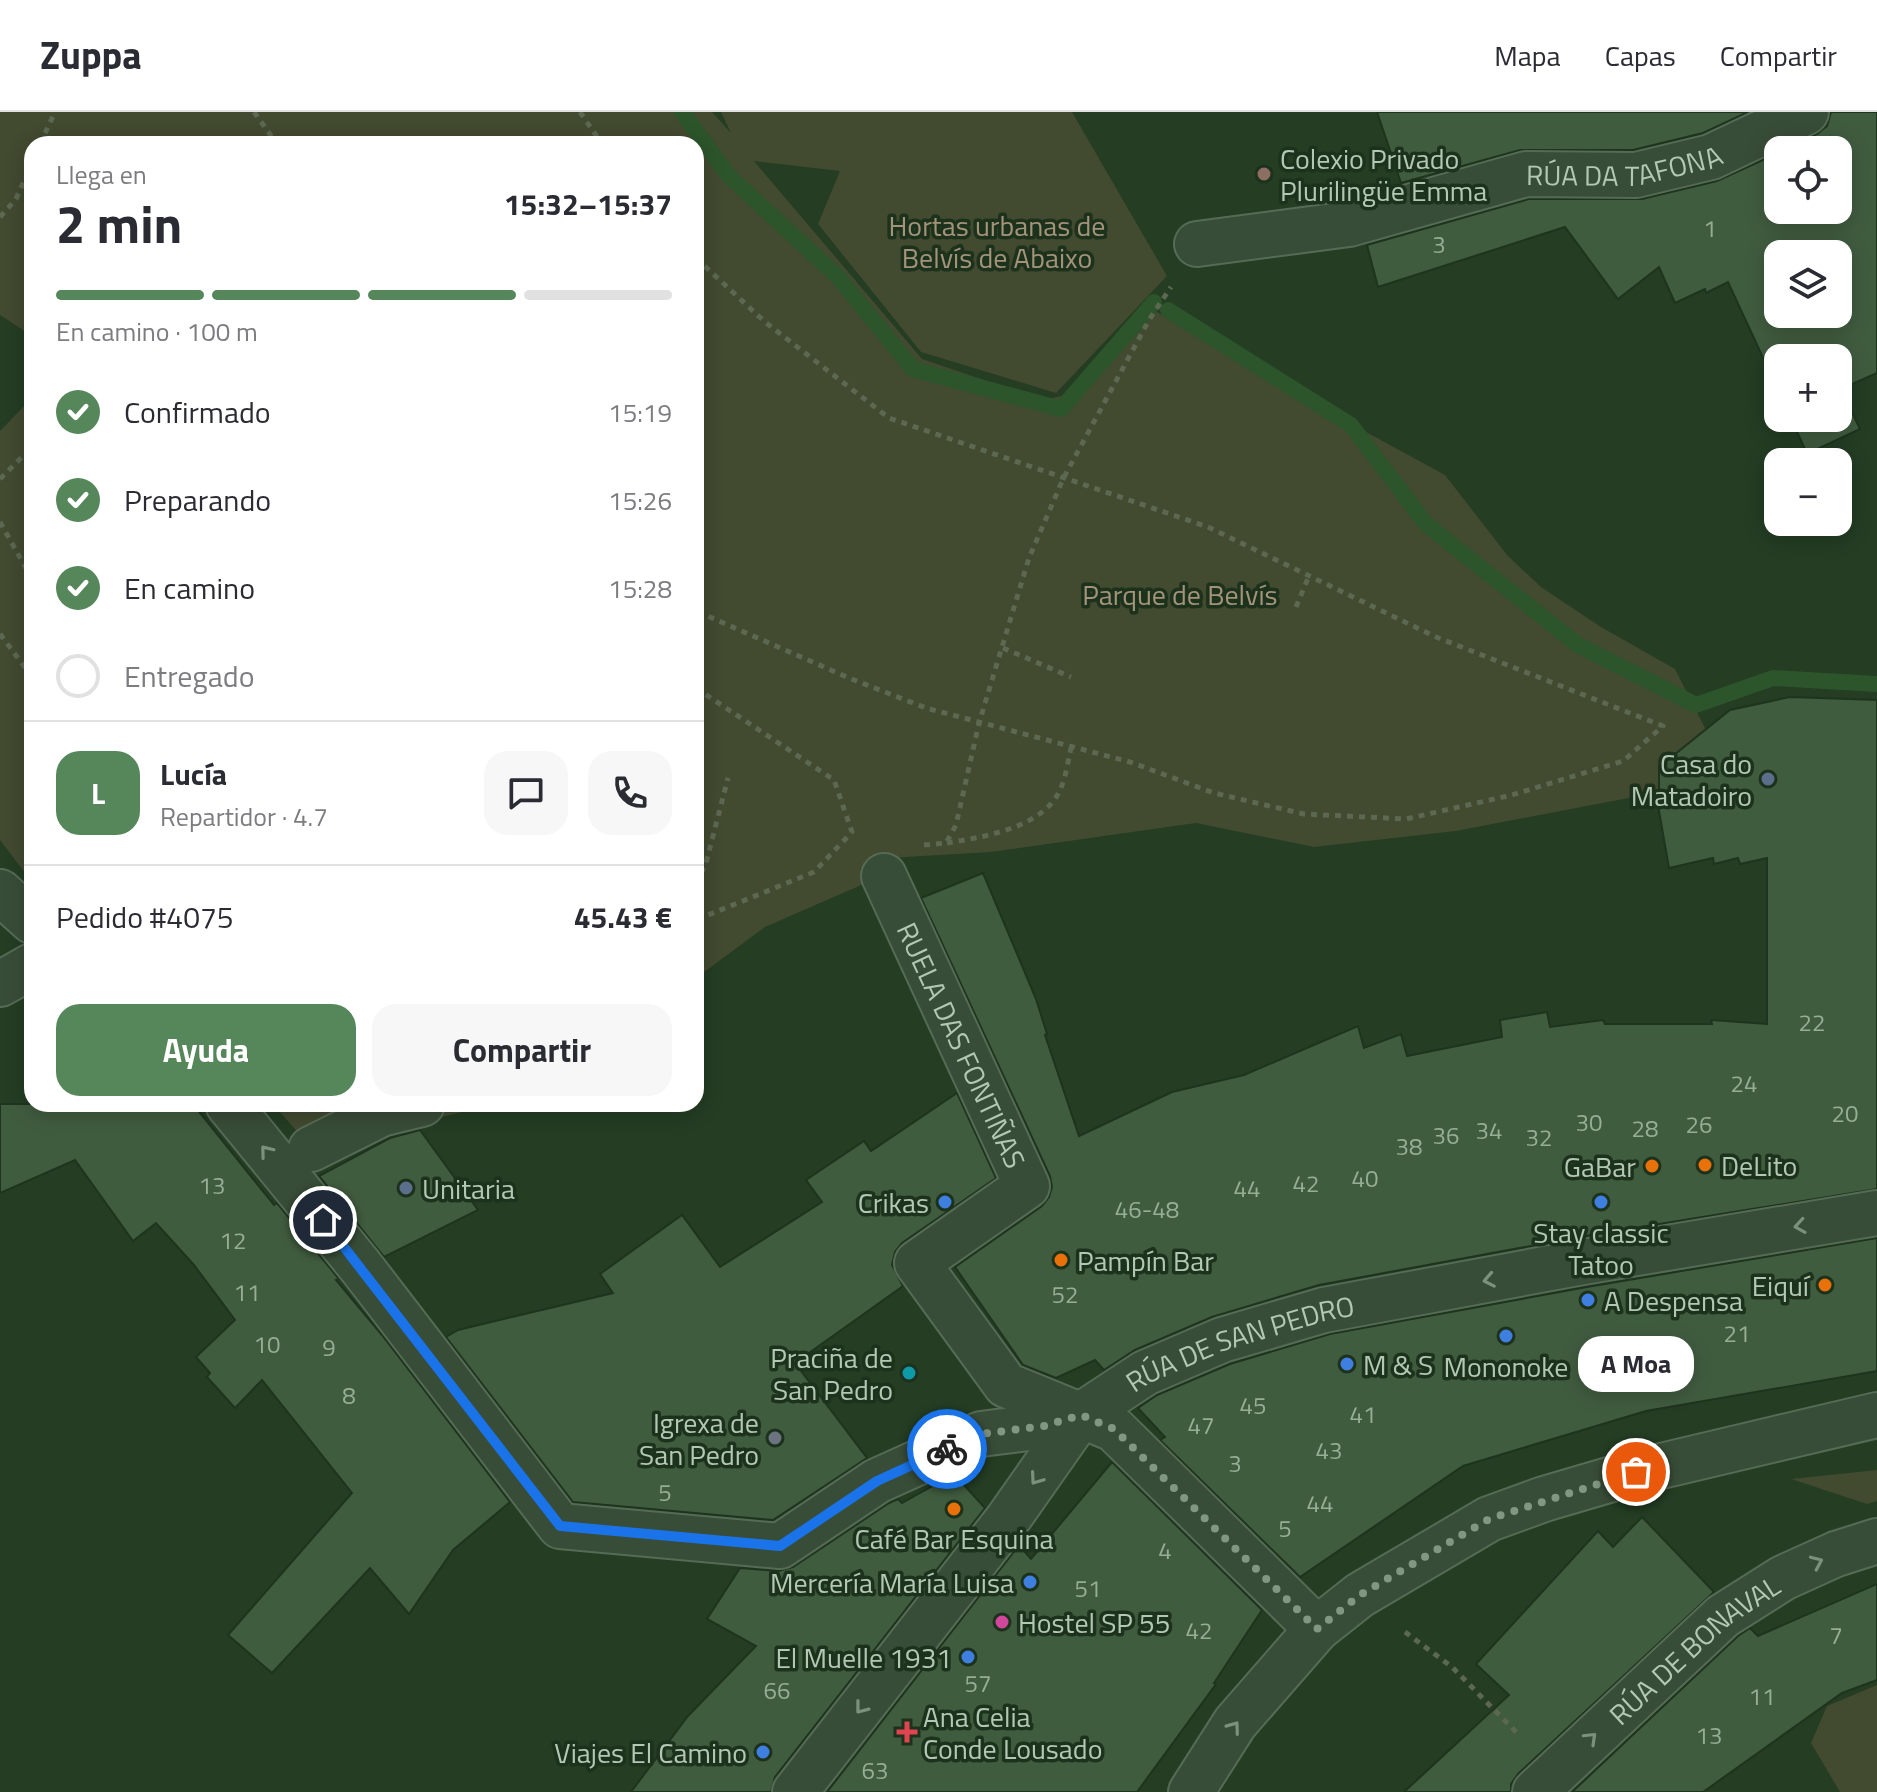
<!DOCTYPE html>
<html lang="es">
<meta charset="utf-8">
<style>
body{margin:0;font-family:"Titillium Web",sans-serif;background:#f7f7f7;color:#2b2b33;height:100vh;display:flex;flex-direction:column;font-size:30px;white-space:nowrap}
*{box-sizing:border-box;margin:0}
p{font-size:26px;color:#7c7c81}
.icon{flex:none;width:44px;height:44px;fill:none;stroke:currentColor;stroke-width:2;stroke-linecap:round;stroke-linejoin:round}
.map{position:relative;flex:1;overflow:hidden}
.sheet{position:absolute;left:24px;top:24px;width:680px;height:976px;display:flex;flex-direction:column;background:#fff;border-radius:24px;box-shadow:0 4px 20px #0003}
.sheet>*{flex:none}
.buttons{position:absolute;left:1764px;top:24px;display:grid;gap:16px}
.buttons a{display:grid;place-items:center;width:88px;height:88px;border-radius:16px;background:#fff;box-shadow:0 4px 20px #0003;font-size:40px}
.pin{position:absolute;display:grid;place-items:center;width:68px;height:68px;color:#fff;margin:-34px;border:4px solid #fff;border-radius:50%;box-shadow:0 2px 8px #0007}
.courier{position:absolute;display:grid;place-items:center;width:80px;height:80px;margin:-40px;border:6px solid #1a73e8;border-radius:50%;background:#fff;color:#222;box-shadow:0 2px 10px #0007}
.bubble{position:absolute;height:56px;border-radius:24px;background:#fff;box-shadow:0 4px 20px #0003;font-size:26px;font-weight:700;line-height:56px;text-align:center}
.head em{font-style:normal;font-weight:700}
.head div{display:flex;flex-direction:column-reverse}
.head{display:flex;align-items:center;justify-content:space-between;height:136px;padding:0 32px}
h1{font-size:52px;font-weight:700;line-height:60px}
.bar{display:grid;grid-template-columns:repeat(4,1fr);gap:12px 8px;align-content:center;height:96px;padding:0 32px}
.bar i{height:10px;border-radius:6px;background:#e1e1e2}
.bar .current{background:#55875a}
.bar p{grid-column:span 4}
.line{display:flex;align-items:center;gap:20px;padding:0 32px;border-top:2px solid #e1e1e2}
.line div{flex:1}
.round{display:grid;place-items:center;flex:none;width:84px;height:84px;border-radius:24px;background:#f7f7f7}
ol{padding:0 32px;list-style:none}
li{display:flex;align-items:center;gap:24px;height:88px}
li p{margin-inline-start:auto}
li .icon{padding:8px;border-radius:50%;background:#55875a;color:#fff;stroke-width:4}
li:last-child{color:#7c7c81}
li i{width:44px;height:44px;border:4px solid #e1e1e2;border-radius:50%}
.cta{display:flex;gap:16px;margin-top:auto;padding:16px 32px}
.cta a{flex:1;height:92px;border-radius:24px;background:#55875a;color:#fff;font-size:32px;font-weight:700;line-height:92px;text-align:center}
.cta a+a{background:#f7f7f7;color:#2b2b33}
header{display:flex;align-items:center;gap:48px;box-sizing:border-box;height:112px;padding:0 40px;background:#fff;border-bottom:2px solid #e1e1e2}
header strong{font-size:38px}
nav{display:flex;gap:44px;margin-inline-start:auto;font-size:28px}
.map>svg:first-child{display:block}
</style>
<header>
<strong>Zuppa</strong>
<nav><a>Mapa</a><a>Capas</a><a>Compartir</a></nav>
</header>
<div class="map">
<svg width="1877" height="1680" viewBox="0 0 1877 1680">
<rect width="100%" height="100%" fill="#243d23"/>
<!-- green -->
<g fill="#424a30">
<polygon points="0,0 712,0 731,21 721,0 1072,0 1167,164 1056,281 921,240 818,112 840,59 754,49 922,247 1043,288 1066,283 1147,194 1269,267 1445,363 1508,444 1541,475 1601,515 1675,557 1706,618 1659,655 1660,680 1456,719 1314,735 1196,711 991,740 889,746 866,771 765,815 696,866 696,32 32,32 32,224 0,203"/>
<polygon points="32,286 32,770 0,728 0,319"/>
<polygon points="273,992 495,992 385,1019 327,1054"/>
<polygon points="1877,1358 1877,1389 1867,1392 1791,1367"/>
<polygon points="1877,1573 1877,1680 1840,1680 1811,1631 1827,1594"/>
</g>
<g fill="none" stroke-linecap="round" stroke-linejoin="round">
<!-- stream -->
<g stroke="#2c552b" stroke-width="16">
<polyline points="682,0 729,64 838,165 913,257 1061,297 1154,190"/>
<polyline points="1168,198 1351,313 1426,412 1578,533 1696,593 1773,566 1877,572"/>
</g>
</g>
<!-- building -->
<g fill="#405c3f" stroke="#1f341e" stroke-width="2" fill-rule="evenodd">
<polygon points="1377,0 1748,0 1703,21 1633,38 1520,38 1401,71"/>
<path d="M1831 0H1877V261L1841 277 1860 317 1807 342 1791 306H1838V246H1778V278L1728 170 1706 181 1705 177 1675 191 1659 155 1618 187 1565 115 1378 175 1367 133 1529 87H1642L1717 69 1778 41V98H1838V38H1784L1817 22 1827 14ZM1778 142H1838V202H1778Z"/>
<polygon points="1790,585 1877,588 1877,1077 1579,1125 1319,1173 1212,1205 1135,1238 1104,1258 1095,1248 1056,1266 1023,1253 955,1155 1042,1094 1049,1085 1052,1075 1050,1064 921,786 983,761 1036,887 1047,922 1045,923 1079,1024 1172,980 1244,963 1358,914 1364,936 1401,922 1407,944 1502,925 1500,908 1547,900 1550,915 1603,908 1605,912 1712,912 1711,908 1767,912 1767,746 1740,752 1738,746 1714,752 1713,746 1669,756 1659,699 1659,655 1730,598"/>
<polygon points="957,981 996,1066 902,1131 895,1140 892,1153 903,1174 795,1251 867,1346 773,1408 573,1390 446,1225 458,1218 613,1181 600,1162 682,1103 720,1155 822,1090 806,1068 864,1029 871,1039"/>
<polygon points="0,992 193,992 274,1093 277,1091 339,1167 336,1168 382,1223 510,1390 453,1438 409,1502 370,1456 272,1561 228,1523 352,1381 262,1268 235,1296 207,1265 210,1261 196,1245 235,1208 194,1153 156,1111 133,1129 75,1048 0,1081"/>
<polygon points="420,1018 478,1098 384,1145 319,1064 390,1026"/>
<polygon points="1877,1126 1877,1259 1646,1299 1463,1354 1300,1465 1160,1328 1165,1325 1138,1296 1157,1283 1230,1252 1330,1222 1587,1175"/>
<polygon points="1112,1350 1262,1498 1214,1571 1216,1572 1137,1680 827,1680 1019,1433 1031,1447"/>
<polygon points="954,1362 985,1396 775,1665 771,1680 631,1680 688,1604 756,1534 707,1507 740,1456 778,1459 793,1455 889,1391 898,1387 902,1391"/>
<polygon points="1642,1405 1714,1480 1518,1662 1511,1672 1511,1680 1404,1680 1509,1583 1476,1552 1598,1419 1613,1435"/>
<polygon points="1877,1472 1877,1568 1842,1581 1703,1680 1572,1680 1738,1524 1750,1516 1758,1524"/>
</g>
<g fill="none" stroke-linecap="round" stroke-linejoin="round">
<defs>
<g id="minor">
<path id="s1" d="M1197 132 1349 112 1526 62 1636 63 1711 45 1806 0"/>
<path id="s2" d="M884 764 1027 1074 917 1151 1006 1273 1114 1317 1317 1517"/>
<polyline points="0,780 32,809"/>
<polyline points="0,872 32,854"/>
<polyline points="228,992 361,1155 560,1414 780,1434 877,1369 981,1322 1044,1314 1081,1303"/>
<polyline points="311,1037 381,1002 422,992"/>
<path id="s3" d="M795 1680 1008 1407 1081 1303 1145 1261 1222 1228 1324 1198 1583 1150 1877 1101"/>
<polyline points="1191,1680 1235,1611 1317,1517 1360,1483 1489,1407 1544,1387 1636,1360 1877,1303"/>
<path id="s4" d="M1535 1680 1723 1504 1783 1466 1836 1442 1877 1429"/>
</g>
</defs>
<!-- minor casing -->
<use href="#minor" stroke="#566b55" stroke-width="48"/>
<!-- path -->
<g stroke="#5c6851" stroke-width="5" stroke-dasharray="6 6" stroke-linecap="butt">
<polyline points="254,0 277,32"/>
<polyline points="580,0 602,32"/>
<polyline points="40,32 55,0"/>
<polyline points="0,105 16,87 32,51"/>
<polyline points="696,146 765,210 889,306 1208,415 1436,525 1663,614 1623,649 1512,683 1406,707 1304,702 1214,681 1130,650 926,596 849,566 696,499"/>
<polyline points="0,367 32,335"/>
<polyline points="0,410 32,467"/>
<polyline points="1296,495 1309,464"/>
<polyline points="0,522 32,565"/>
<polyline points="1003,536 1071,565"/>
<polyline points="696,576 834,668 852,720 814,760 696,808"/>
<path d="M947 731C983 725 1043 716 1060 678 1066 665 1068 649 1071 636"/>
<polyline points="924,733 946,731 956,713 979,611 1029,446 1063,367 1149,208 1171,175"/>
<polyline points="696,772 706,751 728,666"/>
<polyline points="1405,1520 1452,1555 1520,1624"/>
</g>
<!-- minor -->
<use href="#minor" stroke="#384d37" stroke-width="44"/>
</g>
<!-- one-way arrows -->
<defs><path id="oneway-chevron" d="M-2-3.5L2.5 0L-2 3.5" fill="none" stroke-width="1.6" stroke-linecap="round" stroke-linejoin="round" transform="scale(2)"/></defs>
<g stroke="#7c917b">
<use href="#oneway-chevron" transform="translate(266 1039) rotate(-129)"/>
<use href="#oneway-chevron" transform="translate(1800 1114) rotate(171)"/>
<use href="#oneway-chevron" transform="translate(1489 1168) rotate(169)"/>
<use href="#oneway-chevron" transform="translate(1036 1367) rotate(125)"/>
<use href="#oneway-chevron" transform="translate(1817 1450) rotate(-24)"/>
<use href="#oneway-chevron" transform="translate(861 1596) rotate(128)"/>
<use href="#oneway-chevron" transform="translate(1234 1615) rotate(-54)"/>
<use href="#oneway-chevron" transform="translate(1591 1626) rotate(-44)"/>
</g>
<g fill="none" stroke-linecap="round" stroke-linejoin="round">
<!-- done -->
<polyline stroke="#819781" stroke-width="8" stroke-dasharray="0 14.4" points="947,1337 981,1322 1044,1314 1081,1303 1114,1317 1317,1517 1360,1483 1489,1407 1636,1360"/>
<!-- route -->
<polyline stroke="#1a73e8" stroke-width="10" points="323,1108 560,1414 780,1434 877,1369 947,1337"/>
</g>
<!-- markers -->
<circle fill="#8d6e63" stroke="#1d321c" stroke-width="3" cx="1264" cy="62" r="8"/>
<g fill="#5c6f8a" stroke="#1d321c" stroke-width="3">
<circle cx="1768" cy="667" r="8"/>
<circle cx="406" cy="1076" r="8"/>
</g>
<g fill="#e8710a" stroke="#1d321c" stroke-width="3">
<circle cx="1705" cy="1053" r="8"/>
<circle cx="1652" cy="1054" r="8"/>
<circle cx="1061" cy="1148" r="8"/>
<circle cx="1825" cy="1173" r="8"/>
<circle cx="954" cy="1397" r="8"/>
</g>
<g fill="#3f7fe0" stroke="#1d321c" stroke-width="3">
<circle cx="945" cy="1090" r="8"/>
<circle cx="1601" cy="1090" r="8"/>
<circle cx="1588" cy="1188" r="8"/>
<circle cx="1506" cy="1224" r="8"/>
<circle cx="1347" cy="1252" r="8"/>
<circle cx="1030" cy="1470" r="8"/>
<circle cx="968" cy="1545" r="8"/>
<circle cx="763" cy="1640" r="8"/>
</g>
<circle fill="#0f9aa8" stroke="#1d321c" stroke-width="3" cx="909" cy="1261" r="8"/>
<circle fill="#6b7280" stroke="#1d321c" stroke-width="3" cx="775" cy="1326" r="8"/>
<circle fill="#d1479c" stroke="#1d321c" stroke-width="3" cx="1002" cy="1510" r="8"/>
<path fill="#e0444e" stroke="#1d321c" stroke-width="3" d="M903 1608h8v8h8v8h-8v8h-8v-8h-8v-8h8z"/>
<g text-anchor="middle" dominant-baseline="central" stroke-width="7" stroke-linejoin="round" paint-order="stroke">
<!-- number labels -->
<g font-size="24" fill="#96ad96">
<text x="1710" y="116">1</text>
<text x="1439" y="132">3</text>
<text x="1812" y="910">22</text>
<text x="1744" y="971">24</text>
<text x="1845" y="1001">20</text>
<text x="1589" y="1010">30</text>
<text x="1699" y="1012">26</text>
<text x="1645" y="1016">28</text>
<text x="1489" y="1018">34</text>
<text x="1446" y="1023">36</text>
<text x="1539" y="1025">32</text>
<text x="1409" y="1034">38</text>
<text x="1365" y="1066">40</text>
<text x="1306" y="1071">42</text>
<text x="212" y="1073">13</text>
<text x="1247" y="1076">44</text>
<text x="1147" y="1097">46-48</text>
<text x="233" y="1128">12</text>
<text x="247" y="1180">11</text>
<text x="1065" y="1182">52</text>
<text x="1737" y="1221">21</text>
<text x="267" y="1232">10</text>
<text x="329" y="1235">9</text>
<text x="349" y="1283">8</text>
<text x="1253" y="1293">45</text>
<text x="1363" y="1302">41</text>
<text x="1201" y="1313">47</text>
<text x="1329" y="1338">43</text>
<text x="1235" y="1351">3</text>
<text x="665" y="1380">5</text>
<text x="1320" y="1391">44</text>
<text x="1285" y="1416">5</text>
<text x="1165" y="1438">4</text>
<text x="1088" y="1476">51</text>
<text x="1199" y="1518">42</text>
<text x="1836" y="1523">7</text>
<text x="978" y="1571">57</text>
<text x="777" y="1578">66</text>
<text x="1762" y="1584">11</text>
<text x="1709" y="1623">13</text>
<text x="875" y="1658">63</text>
</g>
<!-- poi labels -->
<g font-size="28" fill="#b3c8b3" stroke="#1d321c" text-anchor="end">
<text x="1280" y="46" text-anchor="start">Colexio Privado<tspan x="1280" dy="32">Plurilingüe Emma</tspan></text>
<text x="1752" y="651">Casa do<tspan x="1752" dy="32">Matadoiro</tspan></text>
<text x="1721" y="1053" text-anchor="start">DeLito</text>
<text x="1636" y="1054">GaBar</text>
<text x="422" y="1076" text-anchor="start">Unitaria</text>
<text x="929" y="1090">Crikas</text>
<text x="1601" y="1120" text-anchor="middle">Stay classic<tspan x="1601" dy="32">Tatoo</tspan></text>
<text x="1077" y="1148" text-anchor="start">Pampín Bar</text>
<text x="1809" y="1173">Eiquí</text>
<text x="1604" y="1188" text-anchor="start">A Despensa</text>
<text x="893" y="1245">Praciña de<tspan x="893" dy="32">San Pedro</tspan></text>
<text x="1363" y="1252" text-anchor="start">M &amp; S</text>
<text x="1506" y="1254" text-anchor="middle">Mononoke</text>
<text x="759" y="1310">Igrexa de<tspan x="759" dy="32">San Pedro</tspan></text>
<text x="954" y="1426" text-anchor="middle">Café Bar Esquina</text>
<text x="1014" y="1470">Mercería María Luisa</text>
<text x="1018" y="1510" text-anchor="start">Hostel SP 55</text>
<text x="952" y="1545">El Muelle 1931</text>
<text x="923" y="1604" text-anchor="start">Ana Celia<tspan x="923" dy="32">Conde Lousado</tspan></text>
<text x="747" y="1640">Viajes El Camino</text>
</g>
<!-- street labels -->
<g font-size="28" fill="#b3c8b3" stroke="#1d321c">
<text stroke="none"><textPath href="#s1" startOffset="436">RÚA DA TAFONA</textPath></text>
<text stroke="none"><textPath href="#s2" startOffset="186">RUELA DAS FONTIÑAS</textPath></text>
<text stroke="none"><textPath href="#s3" startOffset="650">RÚA DE SAN PEDRO</textPath></text>
<text stroke="none"><textPath href="#s4" startOffset="214">RÚA DE BONAVAL</textPath></text>
</g>
<!-- park labels -->
<g font-size="28" fill="#a39379" stroke="#1d321c">
<text x="997" y="113">Hortas urbanas de<tspan x="997" dy="32">Belvís de Abaixo</tspan></text>
<text x="1180" y="482">Parque de Belvís</text>
</g>
</g>
</svg>
<div class="buttons">
<a><svg class="icon" aria-label="locate" viewBox="0 0 24 24"><circle cx="12" cy="12" r="6"/><path d="M12 2v4M12 18v4M2 12h4M18 12h4"/></svg></a>
<a><svg class="icon" aria-label="layers" viewBox="0 0 24 24"><path d="M12 4l9 5-9 5-9-5zM3 14l9 5 9-5"/></svg></a>
<a>+</a>
<a>−</a>
</div>
<div class="pin" style="left:1636px;top:1360px;background:#ea580c"><svg class="icon" aria-label="bag" viewBox="0 0 24 24"><path d="M5 8h14l-1 12H6zM9 8a3 3 0 0 1 6 0"/></svg></div>
<div class="pin" style="left:323px;top:1108px;background:#1f2937"><svg class="icon" aria-label="home" viewBox="0 0 24 24"><path d="M3 11l9-7 9 7M6 9v11h12V9"/></svg></div>
<div class="courier" style="left:947px;top:1337px"><svg class="icon" aria-label="bike" viewBox="0 0 24 24"><circle cx="6" cy="16" r="4"/><circle cx="18" cy="16" r="4"/><path d="M6 16l4-8h5l3 8M10 8l3 8H6M13 5h3"/></svg></div>
<div class="bubble" style="left:1578px;top:1224px;width:116px">A Moa</div>
<section class="sheet">
<div class="head"><div><h1>2 min</h1><p>Llega en</p></div><em>15:32–15:37</em></div>
<div class="bar"><i class="current"></i><i class="current"></i><i class="current"></i><i></i><p>En camino · 100 m</p></div>
<ol>
<li><svg class="icon" aria-label="check" viewBox="0 0 24 24"><path d="M5 12l5 5 9-10"/></svg>Confirmado<p>15:19</p></li>
<li><svg class="icon" aria-label="check" viewBox="0 0 24 24"><path d="M5 12l5 5 9-10"/></svg>Preparando<p>15:26</p></li>
<li><svg class="icon" aria-label="check" viewBox="0 0 24 24"><path d="M5 12l5 5 9-10"/></svg>En camino<p>15:28</p></li>
<li><i></i>Entregado</li>
</ol>
<div class="line" style="height:144px"><b class="round" style="background:#55875a;color:#fff">L</b><div><b>Lucía</b><p>Repartidor · 4.7</p></div><a class="round"><svg class="icon" aria-label="chat" viewBox="0 0 24 24"><path d="M4 5h16v11H9l-5 4z"/></svg></a><a class="round"><svg class="icon" aria-label="phone" viewBox="0 0 24 24"><path d="M5 4h4l2 5-3 2q2 4 5 5l2-3 5 2v4C11 20 4 13 5 4z"/></svg></a></div>
<div class="line" style="height:104px"><div>Pedido #4075</div><b>45.43 €</b></div>
<div class="cta"><a>Ayuda</a><a>Compartir</a></div>
</section>
</div>
